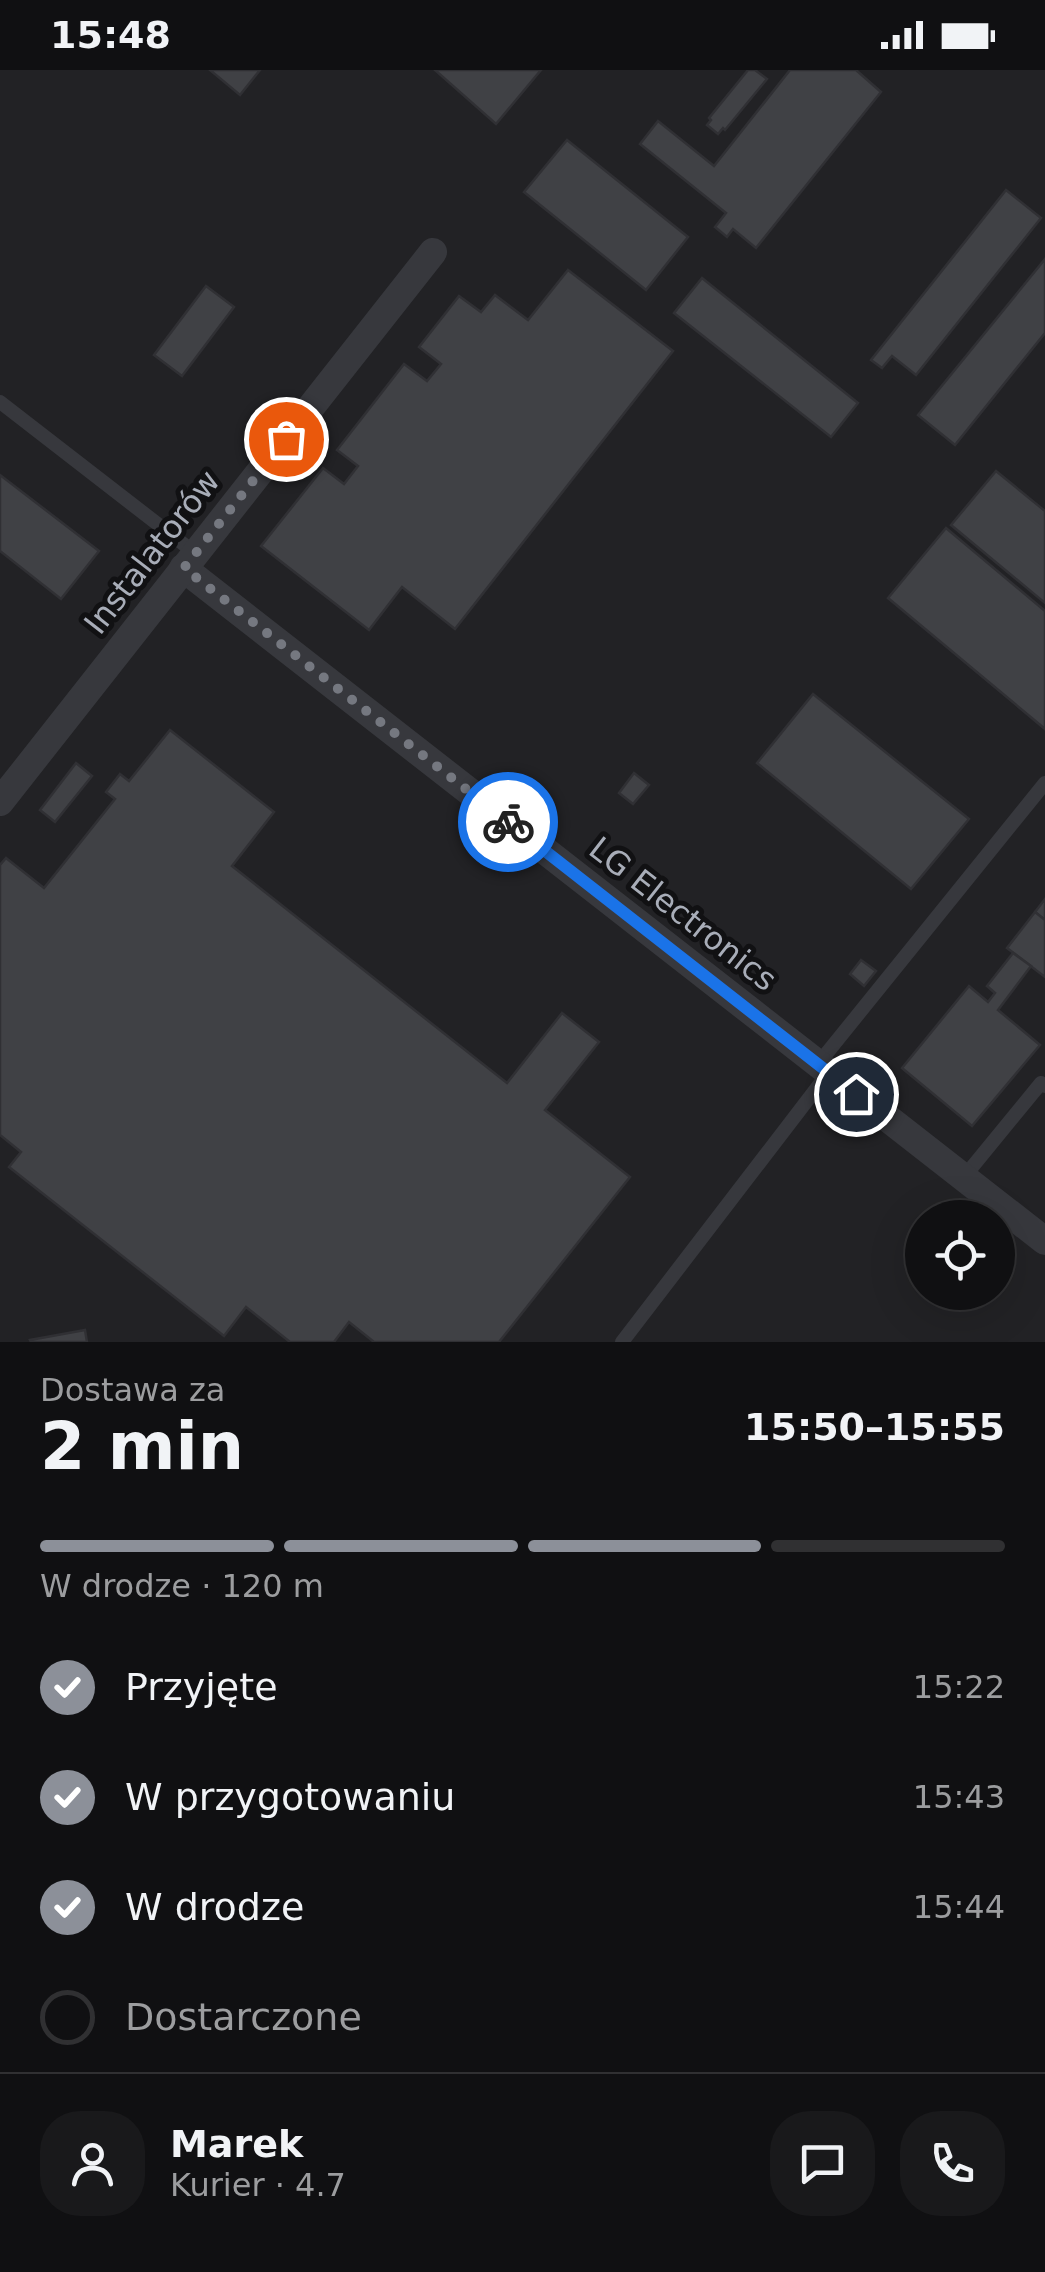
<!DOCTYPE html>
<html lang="pl">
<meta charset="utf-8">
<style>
body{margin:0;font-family:"DejaVu Sans",sans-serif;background:#19191b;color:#f1f3f6;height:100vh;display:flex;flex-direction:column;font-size:38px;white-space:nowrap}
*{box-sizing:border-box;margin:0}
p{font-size:32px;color:#9c9d9f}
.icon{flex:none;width:55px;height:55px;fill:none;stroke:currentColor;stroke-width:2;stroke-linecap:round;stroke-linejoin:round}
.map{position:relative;height:1272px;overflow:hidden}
.sheet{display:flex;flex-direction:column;background:#101012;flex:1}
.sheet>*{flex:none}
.tools{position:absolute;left:905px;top:1130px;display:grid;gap:20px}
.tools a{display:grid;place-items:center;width:110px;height:110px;border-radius:50%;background:#101012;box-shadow:0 10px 40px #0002,0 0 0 2px #303032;font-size:50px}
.pin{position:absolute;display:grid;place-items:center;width:85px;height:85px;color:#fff;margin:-42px;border:5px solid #fff;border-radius:50%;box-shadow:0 2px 10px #0007}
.courier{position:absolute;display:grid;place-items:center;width:100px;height:100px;margin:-50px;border:8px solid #1a73e8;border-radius:50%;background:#fff;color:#222;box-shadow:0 2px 12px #0007}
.headline em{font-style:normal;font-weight:700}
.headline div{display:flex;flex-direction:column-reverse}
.headline{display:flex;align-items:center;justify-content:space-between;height:170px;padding:0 40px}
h1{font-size:65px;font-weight:700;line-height:75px}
.bar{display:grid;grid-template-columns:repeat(4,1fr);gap:15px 10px;align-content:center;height:120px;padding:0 40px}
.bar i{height:12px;border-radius:8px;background:#303032}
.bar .on{background:#8c9099}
.bar p{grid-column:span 4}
.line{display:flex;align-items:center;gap:25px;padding:0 40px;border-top:2px solid #303032}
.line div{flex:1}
.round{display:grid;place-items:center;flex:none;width:105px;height:105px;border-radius:40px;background:#19191b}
ol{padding:0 40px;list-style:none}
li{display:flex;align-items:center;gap:30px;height:110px}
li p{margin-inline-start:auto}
li .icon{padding:10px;border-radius:50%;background:#8c9099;color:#fff;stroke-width:4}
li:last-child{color:#9c9d9f}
li i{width:55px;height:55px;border:5px solid #303032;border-radius:50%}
.status{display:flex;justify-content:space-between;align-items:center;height:70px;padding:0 50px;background:#101012;direction:ltr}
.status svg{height:28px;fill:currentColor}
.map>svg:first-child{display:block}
</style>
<div class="status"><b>15:48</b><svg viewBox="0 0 49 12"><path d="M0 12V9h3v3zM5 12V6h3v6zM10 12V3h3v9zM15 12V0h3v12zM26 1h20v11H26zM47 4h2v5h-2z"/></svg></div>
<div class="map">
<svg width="1045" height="1272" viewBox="0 0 1045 1272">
<rect width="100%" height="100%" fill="#161618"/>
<!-- built -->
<path fill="#222225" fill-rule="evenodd" d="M0 0H1045V1272H0ZM922 1148H998V1222H922Z"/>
<!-- building -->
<g fill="#404145" stroke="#303034" stroke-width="2.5">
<polygon points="210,0 260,0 240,25"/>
<polygon points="435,0 541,0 496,54"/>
<polygon points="748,0 755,0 767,9 725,60 723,58 718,64 707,55 711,50 709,48"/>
<polygon points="790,0 856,0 881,22 756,178 733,159 727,167 715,157 726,143 640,74 658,51 714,96"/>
<polygon points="567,70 688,167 646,220 524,122"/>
<polygon points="1006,120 1041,148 916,305 892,286 882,298 871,290"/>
<polygon points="1045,189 1045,263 955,375 918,345"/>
<polygon points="568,200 673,281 455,559 402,517 369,560 261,476 323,398 344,414 358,396 337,380 404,294 427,311 441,294 419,277 459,226 481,242 495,225 528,250"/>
<polygon points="702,208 858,333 831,367 674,243"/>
<polygon points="206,216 234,237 182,306 154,285"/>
<polygon points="996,401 1045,441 1045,533 951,455"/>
<polygon points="0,405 99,481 61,529 0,481"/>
<polygon points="946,458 1045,541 1045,659 888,528"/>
<polygon points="813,624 969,749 911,819 757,693"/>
<polygon points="170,660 274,742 232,796 507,1013 562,943 599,972 545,1040 630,1107 499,1272 374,1272 349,1252 334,1272 290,1272 246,1237 224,1266 9,1097 21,1082 0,1065 0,795 6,788 44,818 115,729 106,722 120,704 129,711"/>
<polygon points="76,693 92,706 55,752 40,740"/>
<polygon points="634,703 649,715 633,734 619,723"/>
<polygon points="1045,829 1045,850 1035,842"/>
<polygon points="1035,842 1045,850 1045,907 1007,878"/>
<polygon points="1013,883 1031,896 998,940 1040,975 972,1056 902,998 969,916 988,932 995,923 987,916"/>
<polygon points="861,890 876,901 864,916 850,904"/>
<polygon points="85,1260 87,1272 31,1272 30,1270"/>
</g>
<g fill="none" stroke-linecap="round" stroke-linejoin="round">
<!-- service -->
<g stroke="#37383d" stroke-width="14">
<polyline points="0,332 195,483"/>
<polyline points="818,994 1045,713"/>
<polyline points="964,1107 1041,1013 1045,1016"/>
<polyline points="622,1272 829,1002"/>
</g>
<!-- minor -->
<g stroke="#37383d" stroke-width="28">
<polyline points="183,498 1045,1171"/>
<polyline points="0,732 433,182"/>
</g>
</g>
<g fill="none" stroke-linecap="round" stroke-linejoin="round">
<!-- done -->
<polyline stroke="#757880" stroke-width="10" stroke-dasharray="0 18" points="286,369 184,498 508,752"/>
<!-- route -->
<polyline stroke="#1a73e8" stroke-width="12" points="508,752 856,1024"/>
</g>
<g text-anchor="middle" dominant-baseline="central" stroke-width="10" stroke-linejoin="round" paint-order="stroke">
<!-- street labels -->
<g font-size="32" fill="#a8adb8" stroke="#111113">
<text transform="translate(152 482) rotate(-52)">Instalatorów</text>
<text transform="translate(683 844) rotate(38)">LG Electronics</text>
</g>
</g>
</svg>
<div class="tools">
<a><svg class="icon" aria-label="locate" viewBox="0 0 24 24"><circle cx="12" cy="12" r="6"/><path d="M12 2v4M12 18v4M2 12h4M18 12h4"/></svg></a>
</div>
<div class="pin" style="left:286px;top:369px;background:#ea580c"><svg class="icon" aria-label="bag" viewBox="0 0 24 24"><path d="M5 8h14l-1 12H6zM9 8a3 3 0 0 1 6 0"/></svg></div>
<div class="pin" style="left:856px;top:1024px;background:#1f2937"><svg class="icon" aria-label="home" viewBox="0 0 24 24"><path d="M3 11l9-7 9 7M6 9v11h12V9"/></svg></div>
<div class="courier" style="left:508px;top:752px"><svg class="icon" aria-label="bike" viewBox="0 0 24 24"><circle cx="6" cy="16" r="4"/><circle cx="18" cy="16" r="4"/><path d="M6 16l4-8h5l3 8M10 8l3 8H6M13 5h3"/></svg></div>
</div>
<section class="sheet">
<div class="headline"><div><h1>2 min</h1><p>Dostawa za</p></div><em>15:50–15:55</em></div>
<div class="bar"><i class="on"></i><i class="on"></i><i class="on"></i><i></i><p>W drodze · 120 m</p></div>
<ol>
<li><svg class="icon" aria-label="check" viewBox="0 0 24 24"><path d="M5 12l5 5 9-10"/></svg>Przyjęte<p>15:22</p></li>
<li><svg class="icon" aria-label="check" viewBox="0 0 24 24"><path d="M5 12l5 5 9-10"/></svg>W przygotowaniu<p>15:43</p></li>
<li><svg class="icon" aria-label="check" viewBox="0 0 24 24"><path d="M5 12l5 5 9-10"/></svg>W drodze<p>15:44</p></li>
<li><i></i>Dostarczone</li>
</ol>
<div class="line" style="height:180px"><a class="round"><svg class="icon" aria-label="person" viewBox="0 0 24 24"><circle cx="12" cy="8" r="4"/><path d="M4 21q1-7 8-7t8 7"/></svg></a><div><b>Marek</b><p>Kurier · 4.7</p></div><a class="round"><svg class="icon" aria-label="chat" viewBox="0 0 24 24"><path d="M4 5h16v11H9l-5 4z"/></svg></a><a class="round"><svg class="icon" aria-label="phone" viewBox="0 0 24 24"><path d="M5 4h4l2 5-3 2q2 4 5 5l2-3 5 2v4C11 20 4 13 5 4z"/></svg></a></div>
</section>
